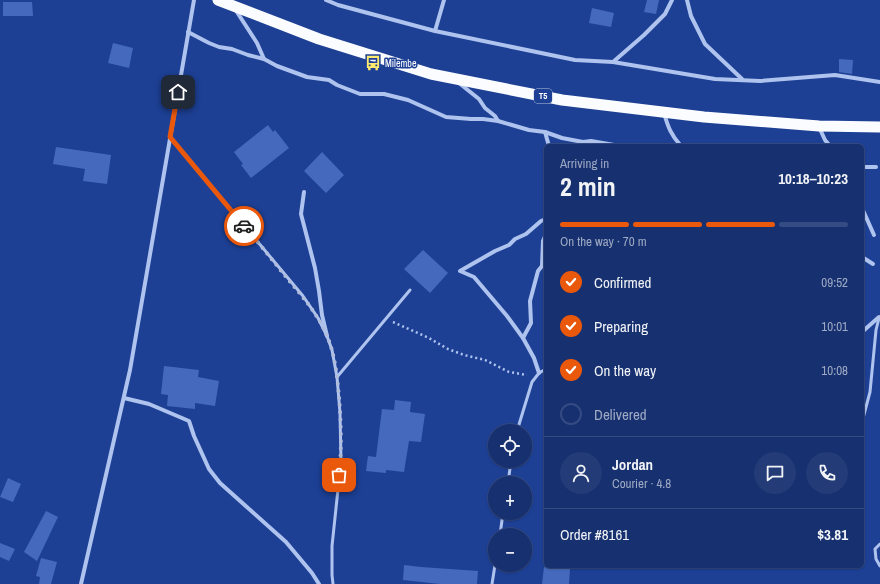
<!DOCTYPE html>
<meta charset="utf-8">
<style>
body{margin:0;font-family:"Archivo Narrow",sans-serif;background:#233c78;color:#f1f3f6;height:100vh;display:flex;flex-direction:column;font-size:15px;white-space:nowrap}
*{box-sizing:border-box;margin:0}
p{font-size:13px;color:#9ea9c3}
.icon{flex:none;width:22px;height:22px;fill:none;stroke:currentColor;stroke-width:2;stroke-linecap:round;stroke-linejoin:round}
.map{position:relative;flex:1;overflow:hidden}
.side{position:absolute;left:544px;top:144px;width:320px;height:424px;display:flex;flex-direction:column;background:#163070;border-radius:6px;box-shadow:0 1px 3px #0004,0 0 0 1px #354b83}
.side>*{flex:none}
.tools{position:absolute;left:488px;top:424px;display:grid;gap:8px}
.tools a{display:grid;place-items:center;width:44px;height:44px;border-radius:50%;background:#163070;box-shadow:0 1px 3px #0004,0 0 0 1px #354b83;font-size:20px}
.pin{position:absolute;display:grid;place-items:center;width:34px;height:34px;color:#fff;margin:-17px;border-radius:8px;box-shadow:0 2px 6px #0006}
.courier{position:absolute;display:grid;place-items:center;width:40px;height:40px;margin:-20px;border:3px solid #ea580c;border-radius:50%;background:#fff;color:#222;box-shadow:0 1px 5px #0007}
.overview em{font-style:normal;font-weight:700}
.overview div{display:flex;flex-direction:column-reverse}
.overview{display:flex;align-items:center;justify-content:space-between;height:68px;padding:0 16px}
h1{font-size:26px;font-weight:700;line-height:30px}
.bar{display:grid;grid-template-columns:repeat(4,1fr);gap:6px 4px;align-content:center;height:48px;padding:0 16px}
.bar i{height:5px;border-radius:3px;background:#354b83}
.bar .selected{background:#ea580c}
.bar p{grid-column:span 4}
.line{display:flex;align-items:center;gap:10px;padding:0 16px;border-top:1px solid #354b83}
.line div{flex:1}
.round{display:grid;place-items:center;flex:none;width:42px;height:42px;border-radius:21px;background:#233c78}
ol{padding:0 16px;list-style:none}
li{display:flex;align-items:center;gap:12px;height:44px}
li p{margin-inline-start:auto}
li .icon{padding:4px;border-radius:50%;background:#ea580c;color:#fff;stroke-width:4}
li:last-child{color:#9ea9c3}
li i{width:22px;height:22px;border:2px solid #354b83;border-radius:50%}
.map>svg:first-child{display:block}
</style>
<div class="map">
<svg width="880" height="584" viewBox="0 0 880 584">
<rect width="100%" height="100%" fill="#1d4095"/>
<!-- building -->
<g fill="#4569bc">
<polygon points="647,0 659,0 656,14 644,12"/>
<polygon points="3,2 32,2 33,16 3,16"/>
<polygon points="592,8 614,13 611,27 589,23"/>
<polygon points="113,43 133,48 129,68 108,63"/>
<polygon points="839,59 853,60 852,74 839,72"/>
<polygon points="268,125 273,132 275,130 289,148 251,178 241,165 243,164 234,152"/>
<polygon points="56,147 111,155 107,184 83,181 85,169 53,164"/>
<polygon points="322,152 344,175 326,193 304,171"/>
<polygon points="423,250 448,273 430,293 404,269"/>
<polygon points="164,366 199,370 198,377 219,381 215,406 195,403 195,409 167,406 168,395 161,394"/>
<polygon points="395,400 411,402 410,412 425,414 421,442 409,441 404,472 386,470 386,473 366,471 368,456 376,457 382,409 394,410"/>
<polygon points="8,478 21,484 13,502 0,497"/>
<polygon points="46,511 58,517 37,561 24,552"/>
<polygon points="0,543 15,549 9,561 0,557"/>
<polygon points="41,558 57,562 51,584 39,584 40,577 36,576"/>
<polygon points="404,565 421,567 478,571 477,584 440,584 403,580"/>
<polygon points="544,567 570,569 569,584 542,584"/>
</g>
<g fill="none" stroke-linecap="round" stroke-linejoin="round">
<!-- path -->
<polyline stroke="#afc3ef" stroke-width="2.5" stroke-dasharray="2 3" stroke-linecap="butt" points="393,322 429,338 448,349 464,355 485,360 509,372 527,375"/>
<!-- service -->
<g stroke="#afc3ef" stroke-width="3">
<polyline points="170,137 303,296 318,318 327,336 332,350 337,377 340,413 341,461 332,546 332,575 333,584"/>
<polyline points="337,377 410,290"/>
<polyline points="862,422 870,392 876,330 879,318"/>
<polyline points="517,431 532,382 539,373 546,369"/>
<polyline points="508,483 511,461"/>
<polyline points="500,535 503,513"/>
<polyline points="880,544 875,549 876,559 880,566"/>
<polyline points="492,584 495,565"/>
</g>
<!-- minor -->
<g stroke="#afc3ef" stroke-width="4">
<polyline points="326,0 338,5 435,31 575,60 613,62 715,79 760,81 835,75 880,82"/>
<polyline points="687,0 691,16 705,44 742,79"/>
<polyline points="235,9 257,43 264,59"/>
<polyline points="435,31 444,0"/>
<polyline points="188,32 209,43 219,47 232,49 248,55 264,59 277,66 307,77 329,80 337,85 360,94 384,94 408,100 446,117 471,119 483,119 498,121 529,130 545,132 562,138 583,142 591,141 620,146"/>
<polyline points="613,62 644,35 665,14 672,0"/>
<polyline points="459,83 479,99 485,108 495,116 498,121"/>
<path d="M664 113C668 127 671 135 681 146"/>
<polyline points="819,127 825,140 830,146"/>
<polyline points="545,132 549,146"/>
<polyline points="862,167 876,167"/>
<polyline points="304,192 301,214 315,268 319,291 322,315 327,336"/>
<polyline points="862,208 874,235"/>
<polyline points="862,257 873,264"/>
<polyline points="862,332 879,317"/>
<polyline points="523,338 531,323 530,301 538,271 542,266 543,241 546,234"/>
<polyline points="539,373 534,358 523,338 507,316 474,277 460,271 495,251 509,245 515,239 526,234 541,221 546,219"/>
<polyline points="124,398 149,404 189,421 194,436 209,469 220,483 286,542 312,573 319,584"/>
<polyline points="81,584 130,370 194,0"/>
</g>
<!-- trunk -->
<polyline stroke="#fbfcff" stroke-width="11" points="218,0 319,39 431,74 562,100 704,117 819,126 880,127"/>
</g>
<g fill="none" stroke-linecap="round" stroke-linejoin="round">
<!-- done -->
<path stroke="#b0bcda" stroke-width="4" stroke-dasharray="0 7.2" d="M244 226C259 243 273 261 287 278 302 296 318 314 327 336 335 354 337 376 339 396 341 422 342 449 339 475"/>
<!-- route -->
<polyline stroke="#ea580c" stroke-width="5" points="178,92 170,137 244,226"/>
</g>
<!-- icons -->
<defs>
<symbol id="bus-bare" viewBox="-9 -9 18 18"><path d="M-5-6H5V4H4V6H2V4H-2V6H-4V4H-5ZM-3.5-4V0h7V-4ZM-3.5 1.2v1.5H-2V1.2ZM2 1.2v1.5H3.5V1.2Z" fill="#ffea6e" stroke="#1d4095" stroke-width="2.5" paint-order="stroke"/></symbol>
</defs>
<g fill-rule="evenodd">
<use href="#bus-bare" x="362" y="52" width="22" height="22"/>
</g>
<g text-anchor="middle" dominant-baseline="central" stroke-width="3" stroke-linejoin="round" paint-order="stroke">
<!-- shield labels -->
<rect fill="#1d4095" stroke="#bbc6df" stroke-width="1" x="534" y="89" width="18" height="14" rx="3"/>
<g font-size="9" font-weight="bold" fill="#fff">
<text x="543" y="96">T5</text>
</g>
<!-- poi labels -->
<g font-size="10" fill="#fff" stroke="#1d4095" text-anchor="start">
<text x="385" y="63">Milembe</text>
</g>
</g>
</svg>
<div class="tools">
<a><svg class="icon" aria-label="locate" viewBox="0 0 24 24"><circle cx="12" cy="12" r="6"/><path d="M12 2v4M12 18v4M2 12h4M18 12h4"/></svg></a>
<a>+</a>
<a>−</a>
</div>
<div class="pin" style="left:339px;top:475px;background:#ea580c"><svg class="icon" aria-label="bag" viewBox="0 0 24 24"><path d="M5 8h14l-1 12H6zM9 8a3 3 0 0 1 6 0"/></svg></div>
<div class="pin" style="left:178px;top:92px;background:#1f2937"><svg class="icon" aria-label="home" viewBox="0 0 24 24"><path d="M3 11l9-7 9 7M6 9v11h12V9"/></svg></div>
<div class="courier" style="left:244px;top:226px"><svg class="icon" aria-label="car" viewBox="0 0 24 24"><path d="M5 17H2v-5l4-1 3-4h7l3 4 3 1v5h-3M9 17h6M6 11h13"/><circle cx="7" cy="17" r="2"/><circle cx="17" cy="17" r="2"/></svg></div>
<section class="side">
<div class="overview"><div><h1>2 min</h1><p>Arriving in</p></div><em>10:18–10:23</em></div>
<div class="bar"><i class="selected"></i><i class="selected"></i><i class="selected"></i><i></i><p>On the way · 70 m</p></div>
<ol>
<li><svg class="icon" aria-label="check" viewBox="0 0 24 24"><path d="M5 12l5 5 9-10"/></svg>Confirmed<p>09:52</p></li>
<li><svg class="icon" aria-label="check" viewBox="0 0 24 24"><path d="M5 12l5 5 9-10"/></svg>Preparing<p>10:01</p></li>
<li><svg class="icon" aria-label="check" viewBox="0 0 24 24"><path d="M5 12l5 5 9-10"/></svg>On the way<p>10:08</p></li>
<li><i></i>Delivered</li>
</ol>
<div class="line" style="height:72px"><a class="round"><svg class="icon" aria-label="person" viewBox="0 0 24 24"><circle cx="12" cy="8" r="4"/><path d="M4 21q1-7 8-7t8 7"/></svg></a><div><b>Jordan</b><p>Courier · 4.8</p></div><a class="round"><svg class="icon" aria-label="chat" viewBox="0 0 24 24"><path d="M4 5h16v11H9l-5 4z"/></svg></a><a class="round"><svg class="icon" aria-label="phone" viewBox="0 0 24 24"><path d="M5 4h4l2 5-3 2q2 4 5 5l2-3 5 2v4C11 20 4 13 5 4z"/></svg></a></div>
<div class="line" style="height:52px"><div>Order #8161</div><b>$3.81</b></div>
</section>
</div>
